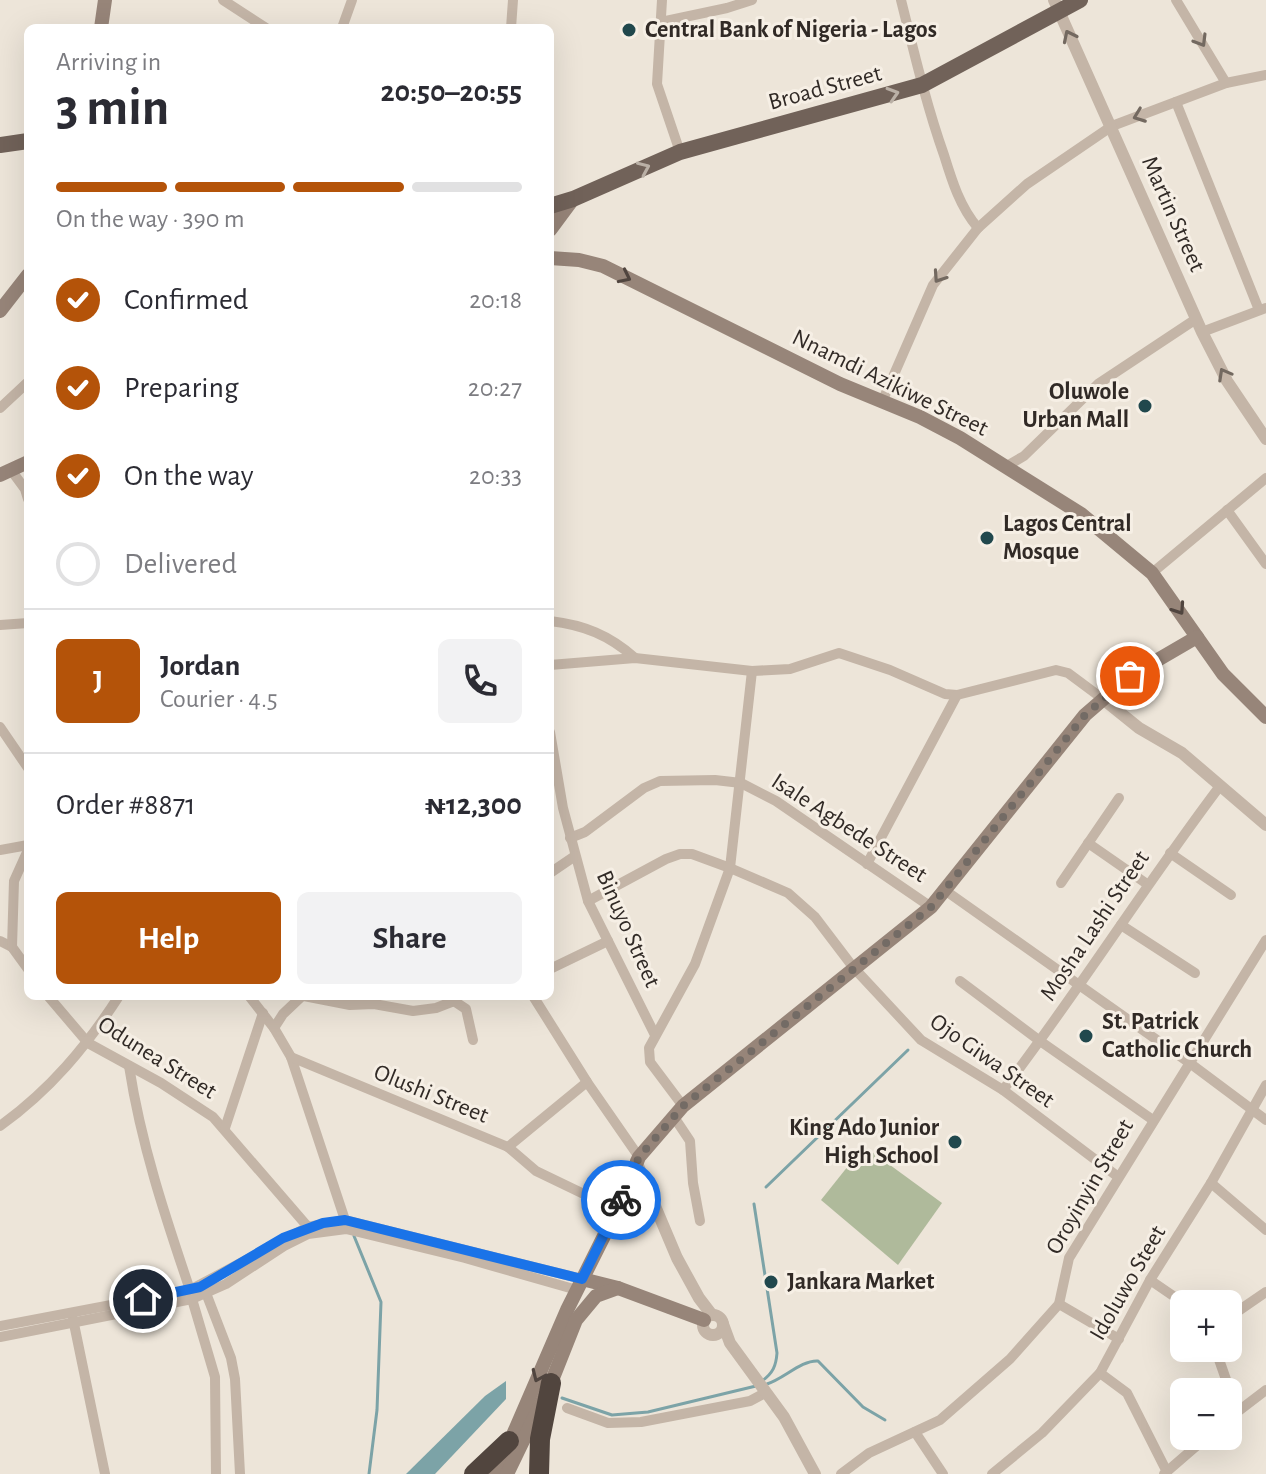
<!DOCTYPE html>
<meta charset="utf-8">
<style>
body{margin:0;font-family:"Alegreya Sans",sans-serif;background:#f2f2f3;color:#2b2b33;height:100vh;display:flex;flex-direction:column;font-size:30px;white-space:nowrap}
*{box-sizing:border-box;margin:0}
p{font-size:26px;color:#7c7c81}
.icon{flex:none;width:44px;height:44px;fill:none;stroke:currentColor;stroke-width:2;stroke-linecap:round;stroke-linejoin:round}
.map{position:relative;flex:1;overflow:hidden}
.panel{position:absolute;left:24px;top:24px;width:530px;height:976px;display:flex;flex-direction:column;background:#fff;border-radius:12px;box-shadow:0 8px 32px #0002}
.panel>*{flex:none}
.fabs{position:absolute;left:1170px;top:1290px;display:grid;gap:16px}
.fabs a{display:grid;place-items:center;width:72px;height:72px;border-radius:12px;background:#fff;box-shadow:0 8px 32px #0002;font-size:40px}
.pin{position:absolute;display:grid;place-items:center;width:68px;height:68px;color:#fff;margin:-34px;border:4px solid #fff;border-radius:50%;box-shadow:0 2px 8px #0007}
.courier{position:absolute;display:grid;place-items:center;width:80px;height:80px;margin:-40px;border:6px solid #1a73e8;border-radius:50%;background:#fff;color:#222;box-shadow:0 2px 10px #0007}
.headline em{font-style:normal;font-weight:700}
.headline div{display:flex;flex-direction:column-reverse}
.headline{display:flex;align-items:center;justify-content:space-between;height:136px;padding:0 32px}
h1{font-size:52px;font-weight:700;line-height:60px}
.bar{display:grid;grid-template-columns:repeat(4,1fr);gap:12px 8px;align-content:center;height:96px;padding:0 32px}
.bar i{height:10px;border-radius:6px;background:#e1e1e2}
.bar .active{background:#b45309}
.bar p{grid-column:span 4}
.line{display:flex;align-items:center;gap:20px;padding:0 32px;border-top:2px solid #e1e1e2}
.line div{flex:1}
.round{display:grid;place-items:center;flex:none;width:84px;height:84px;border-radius:12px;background:#f2f2f3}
ol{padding:0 32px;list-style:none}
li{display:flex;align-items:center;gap:24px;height:88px}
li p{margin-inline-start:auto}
li .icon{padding:8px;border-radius:50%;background:#b45309;color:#fff;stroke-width:4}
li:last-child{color:#7c7c81}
li i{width:44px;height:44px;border:4px solid #e1e1e2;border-radius:50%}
.button{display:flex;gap:16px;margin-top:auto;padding:16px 32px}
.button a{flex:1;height:92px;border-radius:12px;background:#b45309;color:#fff;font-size:32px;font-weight:700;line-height:92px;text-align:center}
.button a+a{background:#f2f2f3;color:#2b2b33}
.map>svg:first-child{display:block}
</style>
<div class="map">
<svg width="1266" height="1474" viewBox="0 0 1266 1474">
<rect width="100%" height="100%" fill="#ede5d9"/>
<!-- green -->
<polygon fill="#afba9b" points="864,1146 942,1203 898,1265 821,1200"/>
<!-- water -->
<polygon fill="#7ca3a7" points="506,1381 506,1399 435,1474 406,1474 485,1396"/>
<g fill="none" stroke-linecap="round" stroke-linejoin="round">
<!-- stream -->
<g stroke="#7ca3a7" stroke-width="3">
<polyline points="766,1187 908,1050"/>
<path d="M754 1204 777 1353C776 1366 773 1373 762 1381"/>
<polyline points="354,1236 381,1302 377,1410 369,1474"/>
<path d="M767 1384C784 1379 801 1360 818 1361L863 1407 885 1420"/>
<polyline points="562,1398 612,1415 648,1412 756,1386"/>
</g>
<!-- minor -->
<g stroke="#c4b5a7" stroke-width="10">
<polyline points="223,0 266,28"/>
<polyline points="662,0 657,84 680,152"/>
<path d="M901 0C914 52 926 104 944 155 952 181 960 207 978 228"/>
<polyline points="1176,0 1226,83"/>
<polyline points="661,22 727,8 752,0"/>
<polyline points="342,28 352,0"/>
<polyline points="511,28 513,0"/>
<polyline points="1176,102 1259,310"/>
<polyline points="1202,332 1266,308"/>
<polyline points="882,402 933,285 978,228 1027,184 1112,126 1226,83 1266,75"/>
<polyline points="0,408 28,382"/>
<polyline points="1005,467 1024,456 1098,384 1196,319"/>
<polyline points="11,470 25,489 28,499"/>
<polyline points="1227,510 1266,564"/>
<polyline points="1152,573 1266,478"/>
<path d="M550 621C584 625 609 635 635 658"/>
<polyline points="0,625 28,623"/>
<polyline points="550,665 635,658 752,671 790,669 839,653 890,670 945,694 957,695 1056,670 1068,673 1103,699"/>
<polyline points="0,727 28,768"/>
<polyline points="550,732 563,808 588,901 655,1035"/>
<polyline points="570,838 585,832 644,788 660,781 715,780 741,783 776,801 931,907"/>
<polyline points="1088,843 1147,884"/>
<polyline points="0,850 28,845"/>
<polyline points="1170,853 1231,895"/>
<polyline points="867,864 957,695"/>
<polyline points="550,873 575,856"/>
<polyline points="1061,883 1119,798"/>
<polyline points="946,891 1191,1064 1266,1120"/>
<polyline points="588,901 666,859 680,854 692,854 730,868 788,893 815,917 853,967 921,1040 1003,1090 1117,1176"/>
<polyline points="1121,925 1195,973"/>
<polyline points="0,941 12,947 28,969"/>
<polyline points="12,947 14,881 28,850"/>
<polyline points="550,969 608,941"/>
<polyline points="960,981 1040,1041 1153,1120"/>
<polyline points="48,996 88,1043 161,1083 213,1117 308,1227"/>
<polyline points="249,996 274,1028 291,1057 345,1220"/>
<polyline points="304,996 350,1005 374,1004 413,1011 436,1008 454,1001"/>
<polyline points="533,996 587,1082 639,1157"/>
<polyline points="455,998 454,1001 466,1009 473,1040"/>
<polyline points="274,1028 283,1014 302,996"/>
<polyline points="291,1057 508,1147 536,1171 617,1210"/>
<path d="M129 1066C141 1144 165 1216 190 1290"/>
<path d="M1003 1090C1079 991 1145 885 1220 786"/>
<polyline points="683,1106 650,1062 649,1048 695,964 730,868 752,671"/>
<polyline points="674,1117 690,1141 693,1183 700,1221"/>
<path d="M0 1126C50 1090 86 1047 119 996"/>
<polyline points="225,1128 263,1013"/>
<polyline points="508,1147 587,1082"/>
<polyline points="1211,1183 1266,1230"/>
<polyline points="1150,1280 1185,1304"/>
<polyline points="206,1293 231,1358 235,1379 240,1474"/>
<polyline points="192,1299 215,1377 216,1474"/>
<polyline points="1059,1304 1119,1339"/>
<polyline points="1228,1318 1266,1292"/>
<polyline points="73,1319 105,1474"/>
<polyline points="0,1326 190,1290 308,1227 345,1220 582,1279"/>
<polyline points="0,1337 192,1299 226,1284 284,1246 308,1234 346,1229 465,1258 577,1290"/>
<polyline points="1215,1348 1237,1411"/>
<polyline points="1100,1373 1127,1393 1167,1472"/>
<polyline points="567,1408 608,1423 641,1422 750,1401 765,1393"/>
<polyline points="1228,1419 1266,1390"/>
<polyline points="915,1432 943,1474"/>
<polyline points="841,1474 869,1453 940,1420 1010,1359 1059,1304 1069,1258 1266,940"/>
<polyline points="992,1474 1042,1433 1100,1373 1150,1280 1211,1183 1266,1085"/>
<polyline points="1164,1474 1208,1436"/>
</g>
<!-- tertiary -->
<g stroke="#c4b5a7" stroke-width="12">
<polyline points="1054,0 1202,332 1227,381 1266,439"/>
<polyline points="1103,699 1139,728 1182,753 1266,825"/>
<polyline points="636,1161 677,1258 699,1298 712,1315"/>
<circle cx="713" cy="1325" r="10"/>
<polyline points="723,1324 730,1343 784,1417 815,1474"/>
</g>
<!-- secondary -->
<g stroke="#978579" stroke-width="14">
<polyline points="101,28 105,0"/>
<polyline points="550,230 573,199"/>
<polyline points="550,258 579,260 603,266 840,384 920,417 960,438 1081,514 1152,573 1223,674 1266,717"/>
<polyline points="0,311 28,275"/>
<polyline points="0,475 28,462"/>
<polyline points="582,1279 618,1288 704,1320"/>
<polyline points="496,1474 567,1310 617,1210 639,1157 683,1106 931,907 1085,715 1130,676 1197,637"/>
<polyline points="507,1474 551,1383 576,1320 596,1296 618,1288"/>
</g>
<!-- primary -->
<g stroke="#716259" stroke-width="16">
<polyline points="0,145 28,141"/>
<polyline points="550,206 573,199 680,152 922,85 1080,0"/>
</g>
<!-- motorway -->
<g stroke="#51453e" stroke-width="20">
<polyline points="474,1474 509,1441"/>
<polyline points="539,1474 540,1439 551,1383"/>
</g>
</g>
<!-- one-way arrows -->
<defs><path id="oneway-chevron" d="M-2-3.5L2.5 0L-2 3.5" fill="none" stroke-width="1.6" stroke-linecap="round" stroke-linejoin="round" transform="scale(2)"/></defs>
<g stroke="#736960">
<use href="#oneway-chevron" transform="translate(1069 36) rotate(-116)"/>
<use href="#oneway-chevron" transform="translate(1201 41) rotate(59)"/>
<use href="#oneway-chevron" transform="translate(1139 116) rotate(159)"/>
<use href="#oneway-chevron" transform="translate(939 277) rotate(124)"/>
<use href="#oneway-chevron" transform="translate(1224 374) rotate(-119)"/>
</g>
<g stroke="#bab0a6">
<use href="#oneway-chevron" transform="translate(893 94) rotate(-17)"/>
<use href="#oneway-chevron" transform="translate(644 168) rotate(-24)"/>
</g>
<g stroke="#50453f">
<use href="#oneway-chevron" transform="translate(625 277) rotate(26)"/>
<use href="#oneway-chevron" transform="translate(1179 609) rotate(56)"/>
<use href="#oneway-chevron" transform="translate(538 1376) rotate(114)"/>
</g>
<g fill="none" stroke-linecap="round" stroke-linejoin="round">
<!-- done -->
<polyline stroke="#736b65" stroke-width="8" stroke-dasharray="0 14.4" points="621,1200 639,1157 683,1106 931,907 1085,715 1130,676"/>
<!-- route -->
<polyline stroke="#1a73e8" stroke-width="10" points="143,1299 200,1287 283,1238 323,1223 345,1220 582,1279 621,1200"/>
</g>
<!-- markers -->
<g fill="#21484d" stroke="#f6efe5" stroke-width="3">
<circle cx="629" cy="30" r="8"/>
<circle cx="1145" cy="406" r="8"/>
<circle cx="987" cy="538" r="8"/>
<circle cx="1086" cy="1036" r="8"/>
<circle cx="955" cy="1142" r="8"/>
<circle cx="771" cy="1282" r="8"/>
</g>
<g text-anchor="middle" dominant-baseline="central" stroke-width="6" stroke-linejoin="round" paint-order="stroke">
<!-- poi labels -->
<g font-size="24" font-weight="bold" fill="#312a26" stroke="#f6efe5" text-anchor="start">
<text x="645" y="30">Central Bank of Nigeria - Lagos</text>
<text x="1129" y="392" text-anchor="end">Oluwole<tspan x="1129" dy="28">Urban Mall</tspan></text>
<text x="1003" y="524">Lagos Central<tspan x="1003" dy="28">Mosque</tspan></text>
<text x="1102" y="1022">St. Patrick<tspan x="1102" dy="28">Catholic Church</tspan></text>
<text x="939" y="1128" text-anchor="end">King Ado Junior<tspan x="939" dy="28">High School</tspan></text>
<text x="787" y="1282">Jankara Market</text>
</g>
<!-- street labels -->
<g font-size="24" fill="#312a26" stroke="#f6efe5">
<text transform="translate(825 88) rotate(-15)">Broad Street</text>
<text transform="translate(1173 214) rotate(66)">Martin Street</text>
<text transform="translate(890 383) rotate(26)">Nnamdi Azikiwe Street</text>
<text transform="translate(849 828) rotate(33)">Isale Agbede Street</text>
<text transform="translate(1095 926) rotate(-56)">Mosha Lashi Street</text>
<text transform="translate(628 929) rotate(66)">Binuyo Street</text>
<text transform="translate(157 1058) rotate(32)">Odunea Street</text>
<text transform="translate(992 1061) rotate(35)">Ojo Giwa Street</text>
<text transform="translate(431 1094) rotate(22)">Olushi Street</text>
<text transform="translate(1090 1187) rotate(-60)">Oroyinyin Street</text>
<text transform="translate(1128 1283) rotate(-60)">Idoluwo Steet</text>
</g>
</g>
</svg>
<div class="fabs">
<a>+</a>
<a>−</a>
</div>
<div class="pin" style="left:1130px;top:676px;background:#ea580c"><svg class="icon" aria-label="bag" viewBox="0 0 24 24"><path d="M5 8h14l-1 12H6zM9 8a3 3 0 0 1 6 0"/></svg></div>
<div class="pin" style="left:143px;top:1299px;background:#1f2937"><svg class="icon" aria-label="home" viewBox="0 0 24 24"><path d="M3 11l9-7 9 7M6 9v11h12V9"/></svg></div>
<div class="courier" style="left:621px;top:1200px"><svg class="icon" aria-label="bike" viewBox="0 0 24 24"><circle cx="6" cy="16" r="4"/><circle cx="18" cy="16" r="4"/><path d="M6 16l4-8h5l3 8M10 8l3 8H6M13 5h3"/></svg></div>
<section class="panel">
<div class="headline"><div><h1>3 min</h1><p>Arriving in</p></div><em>20:50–20:55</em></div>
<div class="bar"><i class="active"></i><i class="active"></i><i class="active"></i><i></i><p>On the way · 390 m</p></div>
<ol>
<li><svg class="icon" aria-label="check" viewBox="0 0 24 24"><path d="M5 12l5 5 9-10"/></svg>Confirmed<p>20:18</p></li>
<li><svg class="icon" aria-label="check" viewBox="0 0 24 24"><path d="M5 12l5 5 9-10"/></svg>Preparing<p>20:27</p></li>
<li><svg class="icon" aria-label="check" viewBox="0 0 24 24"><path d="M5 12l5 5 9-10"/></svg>On the way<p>20:33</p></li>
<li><i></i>Delivered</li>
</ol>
<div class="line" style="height:144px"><b class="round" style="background:#b45309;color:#fff">J</b><div><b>Jordan</b><p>Courier · 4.5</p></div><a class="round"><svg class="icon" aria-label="phone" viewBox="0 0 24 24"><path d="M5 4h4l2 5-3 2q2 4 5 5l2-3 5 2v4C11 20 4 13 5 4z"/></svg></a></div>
<div class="line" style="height:104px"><div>Order #8871</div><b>₦12,300</b></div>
<div class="button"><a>Help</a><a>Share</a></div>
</section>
</div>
